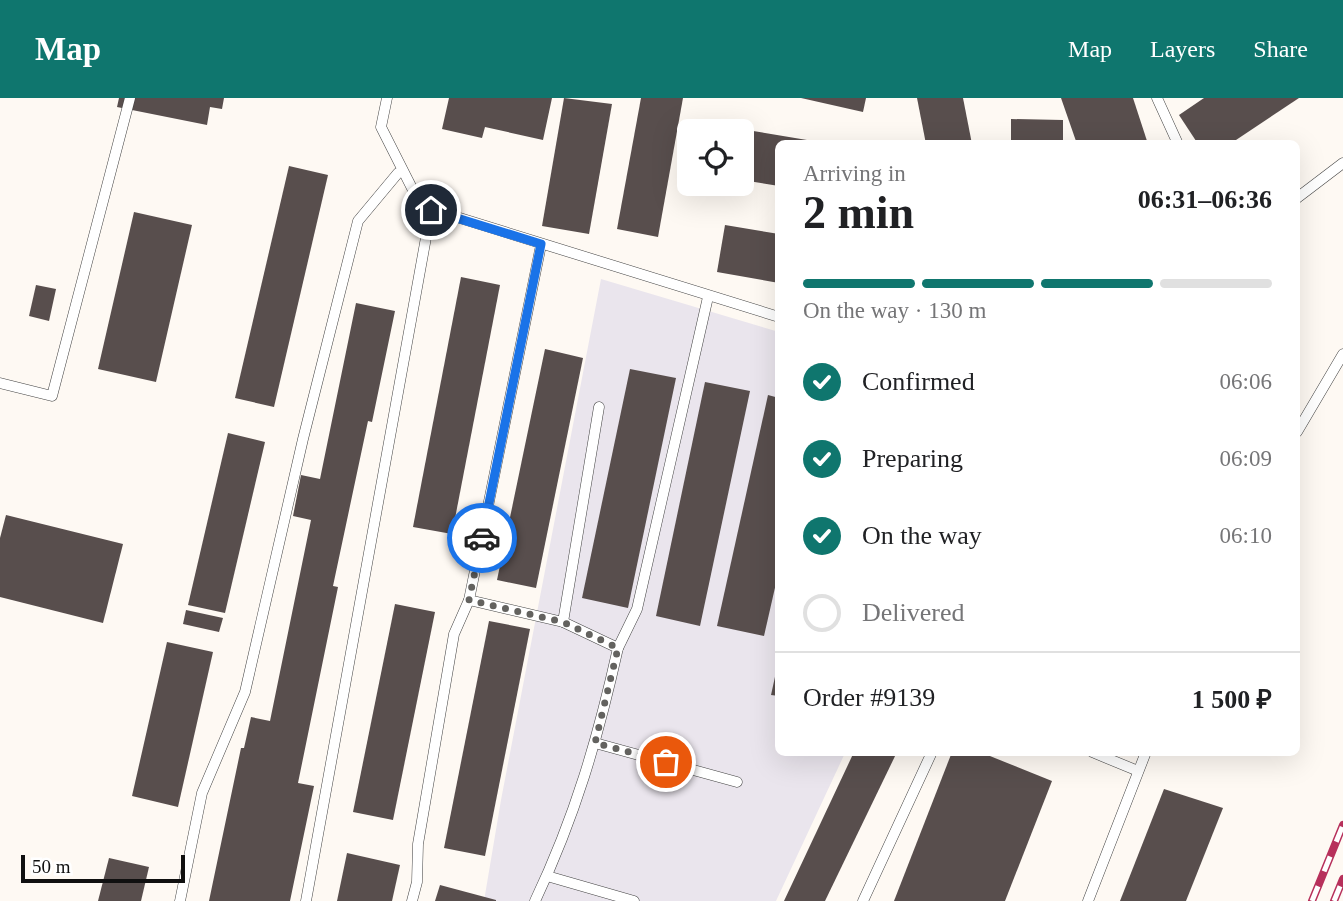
<!DOCTYPE html>
<meta charset="utf-8">
<style>
body{margin:0;font-family:"Times New Roman",serif;background:#f6f6f6;color:#202124;height:100vh;display:flex;flex-direction:column;font-size:26px;white-space:nowrap}
*{box-sizing:border-box;margin:0}
p{font-size:23px;color:#757577}
.icon{flex:none;width:38px;height:38px;fill:none;stroke:currentColor;stroke-width:2;stroke-linecap:round;stroke-linejoin:round}
.map{position:relative;flex:1;overflow:hidden}
.details{position:absolute;left:775px;top:42px;width:525px;height:616px;display:flex;flex-direction:column;background:#fff;border-radius:10px;box-shadow:0 7px 28px #0002}
.details>*{flex:none}
.buttons{position:absolute;left:677px;top:21px;display:grid;gap:14px}
.buttons a{display:grid;place-items:center;width:77px;height:77px;border-radius:10px;background:#fff;box-shadow:0 7px 28px #0002;font-size:35px}
.scale{position:absolute;left:21px;bottom:18px;width:164px;box-sizing:border-box;padding-left:7px;border:4px solid #101010;border-top:0;font-size:19px;line-height:24px;white-space:nowrap;color:#101010;-webkit-text-stroke:5px #fff;paint-order:stroke}
.pin{position:absolute;display:grid;place-items:center;width:60px;height:60px;color:#fff;margin:-30px;border:4px solid #fff;border-radius:50%;box-shadow:0 2px 7px #0007}
.courier{position:absolute;display:grid;place-items:center;width:70px;height:70px;margin:-35px;border:5px solid #1a73e8;border-radius:50%;background:#fff;color:#222;box-shadow:0 2px 9px #0007}
.overview em{font-style:normal;font-weight:800}
.overview div{display:flex;flex-direction:column-reverse}
.overview{display:flex;align-items:center;justify-content:space-between;height:119px;padding:0 28px}
h1{font-size:46px;font-weight:800;line-height:52px}
.bar{display:grid;grid-template-columns:repeat(4,1fr);gap:10px 7px;align-content:center;height:84px;padding:0 28px}
.bar i{height:9px;border-radius:5px;background:#e0e0e0}
.bar .selected{background:#0f766e}
.bar p{grid-column:span 4}
.line{display:flex;align-items:center;gap:18px;padding:0 28px;border-top:2px solid #e0e0e0}
.line div{flex:1}
ol{padding:0 28px;list-style:none}
li{display:flex;align-items:center;gap:21px;height:77px}
li p{margin-inline-start:auto}
li .icon{padding:7px;border-radius:50%;background:#0f766e;color:#fff;stroke-width:4}
li:last-child{color:#757577}
li i{width:38px;height:38px;border:4px solid #e0e0e0;border-radius:50%}
header{display:flex;align-items:center;gap:42px;box-sizing:border-box;height:98px;padding:0 35px;background:#0f766e;color:#fff}
header strong{font-size:33px}
nav{display:flex;gap:38px;margin-inline-start:auto;font-size:24px}
.map>svg:first-child{display:block}
</style>
<header>
<strong>Map</strong>
<nav><a>Map</a><a>Layers</a><a>Share</a></nav>
</header>
<div class="map">
<svg width="1343" height="803" viewBox="0 0 1343 803">
<rect width="100%" height="100%" fill="#fef9f3"/>
<!-- industrial -->
<polygon fill="#eae5ed" points="601,181 779,234 779,654 845,655 776,803 484,803 501,702"/>
<!-- building -->
<g fill="#584e4d">
<polygon points="119,0 224,0 222,11 210,9 207,27 117,9"/>
<polygon points="449,0 552,0 543,42 485,29 482,40 442,31"/>
<polygon points="564,0 612,6 589,136 542,128"/>
<polygon points="641,0 683,0 658,139 617,131"/>
<polygon points="801,0 866,0 863,14"/>
<polygon points="917,0 963,0 972,46 926,46"/>
<polygon points="1061,0 1133,0 1148,46 1077,46"/>
<polygon points="1204,0 1299,0 1230,46 1198,46 1179,17"/>
<polygon points="1011,21 1063,22 1063,46 1011,46"/>
<polygon points="735,30 819,44 819,46 779,46 779,88 742,82 742,33 735,33"/>
<polygon points="289,68 328,77 274,309 235,300"/>
<polygon points="134,114 192,127 156,284 98,271"/>
<polygon points="725,127 779,136 779,185 717,174"/>
<polygon points="461,179 500,187 452,436 413,429"/>
<polygon points="36,187 56,191 49,223 29,218"/>
<polygon points="356,205 395,213 372,324 368,323 333,488 338,489 298,685 314,688 290,803 209,803 241,650 244,650 251,619 270,623 311,422 293,418 301,377 320,381"/>
<polygon points="545,251 583,260 536,490 497,482"/>
<polygon points="630,271 676,280 628,510 582,500"/>
<polygon points="705,284 750,293 700,528 656,518"/>
<polygon points="768,297 779,300 779,472 764,538 717,528"/>
<polygon points="228,335 265,344 225,515 188,507"/>
<polygon points="6,417 123,446 103,525 0,499 0,440"/>
<polygon points="395,506 435,514 393,722 353,714"/>
<polygon points="186,512 223,520 219,534 183,526"/>
<polygon points="489,523 530,531 485,758 444,750"/>
<polygon points="167,544 213,554 178,709 132,698"/>
<polygon points="778,565 779,565 779,598 771,597"/>
<polygon points="854,654 897,654 825,803 784,803"/>
<polygon points="952,654 980,654 1052,683 1005,803 894,803"/>
<polygon points="1164,691 1223,710 1186,803 1120,803"/>
<polygon points="347,755 400,767 392,803 337,803"/>
<polygon points="109,760 149,769 141,803 98,803"/>
<polygon points="440,787 496,802 496,803 435,803"/>
</g>
<g fill="none" stroke-linecap="round" stroke-linejoin="round">
<defs>
<g id="lane">
<polyline points="387,0 381,29 421,108 779,219"/>
<polyline points="1157,0 1178,46"/>
<polyline points="1297,100 1343,65"/>
<polyline points="0,285 52,298 130,0"/>
<polyline points="1297,334 1343,256"/>
<polyline points="563,524 599,309"/>
<polyline points="618,550 637,511 708,199"/>
<polyline points="595,645 737,684"/>
<polyline points="1092,654 1138,673"/>
<polyline points="547,778 634,803"/>
<polyline points="180,803 202,695 245,594 303,341 358,123 398,75"/>
<polyline points="306,803 431,112"/>
<polyline points="412,803 417,784 418,746 454,536 469,502"/>
<path d="M535 803C575 719 598 640 618 550L563 524 469 502 541 147"/>
<polyline points="863,803 932,654"/>
<polyline points="1088,803 1146,654"/>
</g>
</defs>
<!-- lane casing -->
<use href="#lane" stroke="#434343" stroke-width="11"/>
<!-- lane -->
<use href="#lane" stroke="#fff" stroke-width="10"/>
<defs>
<g id="rail">
<polyline points="1312,803 1343,727"/>
<polyline points="1334,803 1343,781"/>
</g>
</defs>
<!-- rail casing -->
<use href="#rail" stroke="#b7305b" stroke-width="8"/>
<!-- rail -->
<use href="#rail" stroke="#fff" stroke-width="5" stroke-dasharray="16" stroke-linecap="butt"/>
</g>
<g fill="none" stroke-linecap="round" stroke-linejoin="round">
<!-- done -->
<polyline stroke="#63625f" stroke-width="7" stroke-dasharray="0 12.6" points="482,440 469,502 563,524 618,550 595,645 666,664"/>
<!-- route -->
<polyline stroke="#1a73e8" stroke-width="9" points="431,112 541,146 482,440"/>
</g>
</svg>
<div class="buttons">
<a><svg class="icon" aria-label="locate" viewBox="0 0 24 24"><circle cx="12" cy="12" r="6"/><path d="M12 2v4M12 18v4M2 12h4M18 12h4"/></svg></a>
</div>
<div class="scale">50 m</div>
<div class="pin" style="left:666px;top:664px;background:#ea580c"><svg class="icon" aria-label="bag" viewBox="0 0 24 24"><path d="M5 8h14l-1 12H6zM9 8a3 3 0 0 1 6 0"/></svg></div>
<div class="pin" style="left:431px;top:112px;background:#1f2937"><svg class="icon" aria-label="home" viewBox="0 0 24 24"><path d="M3 11l9-7 9 7M6 9v11h12V9"/></svg></div>
<div class="courier" style="left:482px;top:440px"><svg class="icon" aria-label="car" viewBox="0 0 24 24"><path d="M5 17H2v-5l4-1 3-4h7l3 4 3 1v5h-3M9 17h6M6 11h13"/><circle cx="7" cy="17" r="2"/><circle cx="17" cy="17" r="2"/></svg></div>
<section class="details">
<div class="overview"><div><h1>2 min</h1><p>Arriving in</p></div><em>06:31–06:36</em></div>
<div class="bar"><i class="selected"></i><i class="selected"></i><i class="selected"></i><i></i><p>On the way · 130 m</p></div>
<ol>
<li><svg class="icon" aria-label="check" viewBox="0 0 24 24"><path d="M5 12l5 5 9-10"/></svg>Confirmed<p>06:06</p></li>
<li><svg class="icon" aria-label="check" viewBox="0 0 24 24"><path d="M5 12l5 5 9-10"/></svg>Preparing<p>06:09</p></li>
<li><svg class="icon" aria-label="check" viewBox="0 0 24 24"><path d="M5 12l5 5 9-10"/></svg>On the way<p>06:10</p></li>
<li><i></i>Delivered</li>
</ol>
<div class="line" style="height:91px"><div>Order #9139</div><b>1 500 ₽</b></div>
</section>
</div>
